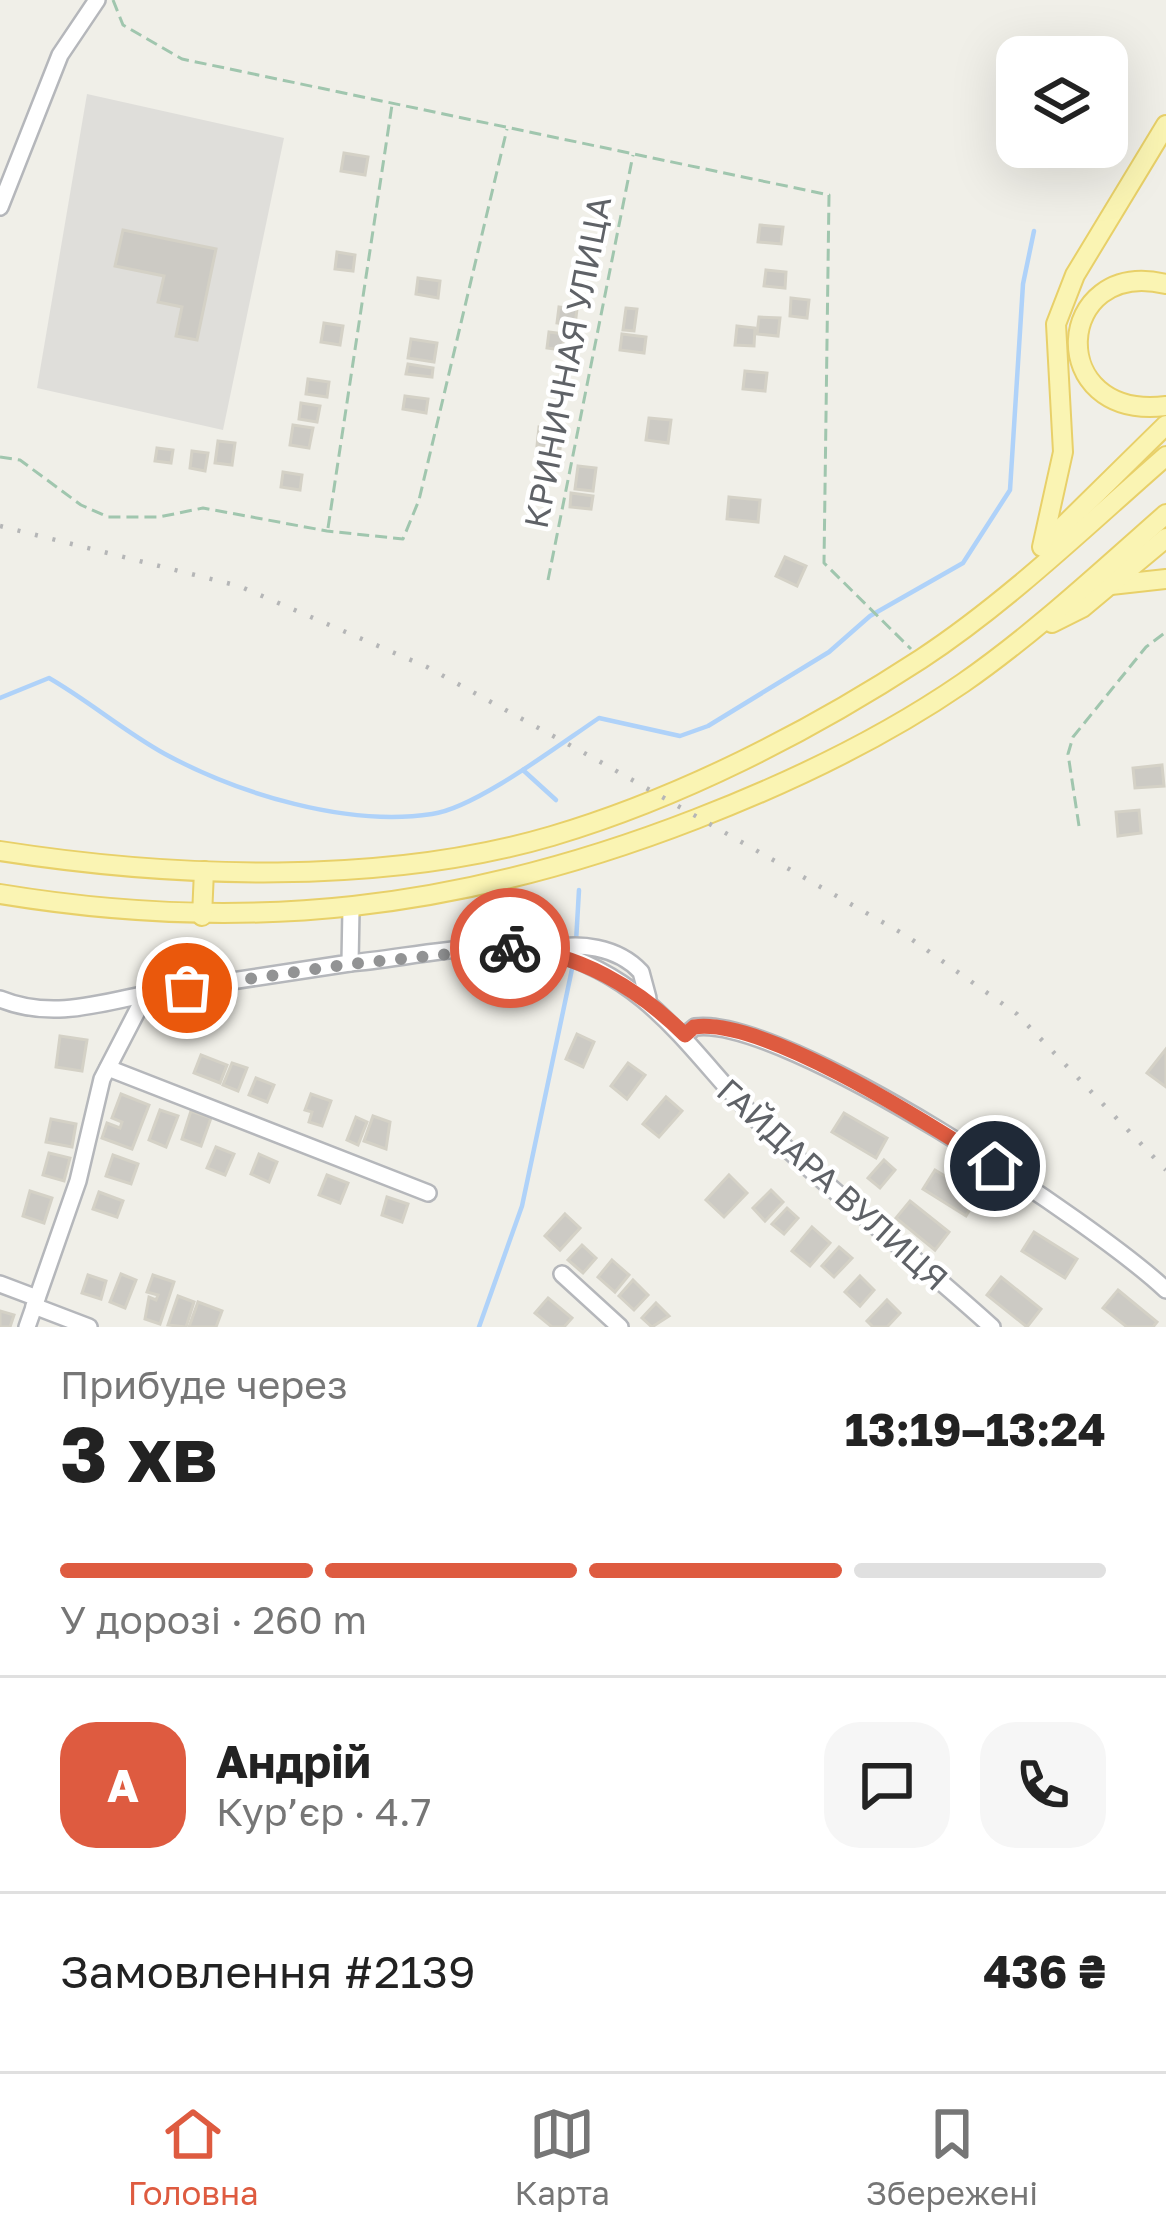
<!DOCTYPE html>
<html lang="uk">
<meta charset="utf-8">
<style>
body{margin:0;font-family:"Golos Text",sans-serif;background:#f6f6f6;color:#222;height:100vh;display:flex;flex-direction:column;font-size:45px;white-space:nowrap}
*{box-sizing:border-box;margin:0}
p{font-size:39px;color:#767676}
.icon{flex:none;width:66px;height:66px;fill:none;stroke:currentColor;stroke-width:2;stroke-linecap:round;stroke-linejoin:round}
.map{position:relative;height:1327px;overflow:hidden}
.sheet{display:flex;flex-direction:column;background:#fff;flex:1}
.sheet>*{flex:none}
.buttons{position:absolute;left:996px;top:36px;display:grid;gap:24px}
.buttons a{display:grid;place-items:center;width:132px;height:132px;border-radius:24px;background:#fff;box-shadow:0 12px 48px #0002;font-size:60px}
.pin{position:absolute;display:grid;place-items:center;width:102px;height:102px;color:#fff;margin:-51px;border:6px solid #fff;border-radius:50%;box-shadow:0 3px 12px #0007}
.courier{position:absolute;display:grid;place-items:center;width:120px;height:120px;margin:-60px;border:9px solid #de5b40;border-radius:50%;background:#fff;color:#222;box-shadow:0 3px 15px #0007}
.overview em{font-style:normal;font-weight:700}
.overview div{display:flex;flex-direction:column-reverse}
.overview{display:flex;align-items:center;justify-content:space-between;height:204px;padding:0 60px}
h1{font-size:78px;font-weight:700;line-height:90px}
.bar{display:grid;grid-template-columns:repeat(4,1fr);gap:18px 12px;align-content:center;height:144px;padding:0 60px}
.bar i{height:15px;border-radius:9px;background:#e0e0e0}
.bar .selected{background:#de5b40}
.bar p{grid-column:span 4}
.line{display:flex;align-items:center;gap:30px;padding:0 60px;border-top:3px solid #e0e0e0}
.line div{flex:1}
.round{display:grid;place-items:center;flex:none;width:126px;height:126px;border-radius:36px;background:#f6f6f6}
.tab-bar{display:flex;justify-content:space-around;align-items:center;height:168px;border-top:3px solid #e0e0e0;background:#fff;font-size:33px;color:#767676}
.tab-bar a{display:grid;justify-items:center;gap:6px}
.tab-bar .selected{color:#de5b40}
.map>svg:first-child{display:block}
</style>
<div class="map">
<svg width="1166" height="1327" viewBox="0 0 1166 1327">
<rect width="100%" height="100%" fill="#f0efe8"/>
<!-- industrial -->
<polygon fill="#dfdeda" points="87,94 284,138 223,430 37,388"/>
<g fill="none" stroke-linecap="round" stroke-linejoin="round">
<!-- stream -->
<g stroke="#afd2f9" stroke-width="4.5">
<path d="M0 698 49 678C89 701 125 732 165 754 239 794 347 827 432 814 476 808 560 744 599 718L680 736 708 726 829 652 870 616 963 563 1010 490 1023 284 1034 231"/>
<polyline points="523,770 556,800"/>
<polyline points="576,942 579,890"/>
<polyline points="479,1327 522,1206 572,969"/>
</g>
</g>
<!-- building -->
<g fill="#cccac4" stroke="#d4d1c6" stroke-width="3">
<polygon points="344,153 368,157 365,175 341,171"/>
<polygon points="760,225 783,227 781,244 758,242"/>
<polygon points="123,230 216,249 197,340 176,336 182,307 158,302 164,276 115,266"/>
<polygon points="337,252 355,255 353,271 335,269"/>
<polygon points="766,270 786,272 785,288 764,286"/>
<polygon points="418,278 440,281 438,298 416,294"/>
<polygon points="791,298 809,300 807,318 790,316"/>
<polygon points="559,307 577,309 575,325 557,323"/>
<polygon points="626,308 637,309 634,331 623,330"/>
<polygon points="759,317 780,318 778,336 757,334"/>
<polygon points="324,323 343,326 340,345 321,342"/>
<polygon points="737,326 755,328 754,346 735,345"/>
<polygon points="549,332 565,334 562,350 547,348"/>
<polygon points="622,334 646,337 644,353 620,350"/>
<polygon points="411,339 437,343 434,362 408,358"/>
<polygon points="408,364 433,368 432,377 406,374"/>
<polygon points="745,371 767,373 765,391 743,389"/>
<polygon points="308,379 329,382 327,397 306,394"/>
<polygon points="405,396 428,399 426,413 403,409"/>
<polygon points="301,403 320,406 317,422 299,419"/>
<polygon points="649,418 671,420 668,443 646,440"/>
<polygon points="293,425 313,428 309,448 290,445"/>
<polygon points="539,427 563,431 560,449 537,446"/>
<polygon points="218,441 235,443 232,465 215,463"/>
<polygon points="157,448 173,450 171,463 155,461"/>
<polygon points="192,451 208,453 205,471 190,468"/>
<polygon points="578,466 596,468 593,491 575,489"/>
<polygon points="283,472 302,475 300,490 281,487"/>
<polygon points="571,493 593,496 591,509 570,507"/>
<polygon points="729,497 760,500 758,522 727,519"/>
<polygon points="785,557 806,566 797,586 776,576"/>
<polygon points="1162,765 1164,786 1135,788 1133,768"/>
<polygon points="1139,810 1141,833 1118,836 1116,812"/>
<polygon points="577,1034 594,1042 583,1067 566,1059"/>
<polygon points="60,1036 87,1040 82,1071 56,1067"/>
<polygon points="1166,1049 1166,1087 1147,1073"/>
<polygon points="201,1055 227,1065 220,1083 194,1073"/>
<polygon points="232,1063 247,1068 238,1091 223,1085"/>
<polygon points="628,1063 645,1075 627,1099 611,1086"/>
<polygon points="256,1078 274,1085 267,1102 249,1095"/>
<polygon points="121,1094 149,1105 132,1149 102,1138 107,1123 120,1128 122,1122 112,1118"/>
<polygon points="311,1094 331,1101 322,1126 309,1122 312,1112 305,1110"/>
<polygon points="666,1097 682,1111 659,1137 643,1124"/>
<polygon points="160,1110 178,1116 166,1147 149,1140"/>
<polygon points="191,1111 211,1118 201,1146 182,1139"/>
<polygon points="844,1113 887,1138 876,1158 832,1132"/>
<polygon points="373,1116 390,1122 386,1149 364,1141"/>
<polygon points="356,1117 367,1122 358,1145 347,1140"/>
<polygon points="51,1119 76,1124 72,1147 46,1142"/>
<polygon points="216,1147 234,1154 225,1175 207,1168"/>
<polygon points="49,1153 70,1158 64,1181 43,1175"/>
<polygon points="259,1154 277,1162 269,1182 251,1174"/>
<polygon points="113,1155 138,1164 131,1184 106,1176"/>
<polygon points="884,1160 895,1170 880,1188 868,1178"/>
<polygon points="935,1170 978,1196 966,1216 923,1189"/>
<polygon points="327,1175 348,1183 340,1203 319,1195"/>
<polygon points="729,1175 747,1193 724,1217 706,1200"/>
<polygon points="771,1190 783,1202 765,1221 753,1208"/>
<polygon points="30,1191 52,1198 44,1223 23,1216"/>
<polygon points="99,1192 123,1201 117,1217 93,1209"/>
<polygon points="387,1197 408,1204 402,1222 382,1215"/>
<polygon points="910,1201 949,1232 935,1250 896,1218"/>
<polygon points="787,1208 798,1218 784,1234 772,1224"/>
<polygon points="565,1214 580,1228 560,1250 545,1236"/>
<polygon points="812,1227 830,1243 810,1266 792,1251"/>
<polygon points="1034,1232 1077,1259 1065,1278 1022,1251"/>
<polygon points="582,1245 596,1258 583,1273 568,1260"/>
<polygon points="839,1247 852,1258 834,1277 822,1266"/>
<polygon points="612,1260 629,1275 615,1292 598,1277"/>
<polygon points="121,1274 136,1280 125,1308 110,1302"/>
<polygon points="88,1275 106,1281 101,1299 82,1293"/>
<polygon points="153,1275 174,1282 160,1324 145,1319 149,1297 156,1300 158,1295 147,1292"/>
<polygon points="860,1276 874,1290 860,1306 845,1292"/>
<polygon points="1001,1277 1041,1309 1027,1327 987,1295"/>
<polygon points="633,1280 648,1295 634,1310 619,1296"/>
<polygon points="1118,1290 1157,1322 1153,1327 1127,1327 1103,1308"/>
<polygon points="178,1296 194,1302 186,1327 168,1325"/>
<polygon points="548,1298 572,1318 564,1327 552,1327 535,1313"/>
<polygon points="887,1300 900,1313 887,1327 873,1327 867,1321"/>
<polygon points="198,1302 222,1311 216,1327 189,1327"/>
<polygon points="656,1303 669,1316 652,1327 642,1318"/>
<polygon points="0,1311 14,1315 10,1327 0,1327"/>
</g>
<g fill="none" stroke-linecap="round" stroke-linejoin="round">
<defs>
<g id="minor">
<polyline points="0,207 60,55 97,0"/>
<path d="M547 950C578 941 618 947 641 972L648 998"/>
<path d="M350 963C407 958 496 937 550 951 657 980 696 1063 771 1134 843 1201 919 1261 992 1327"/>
<path d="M0 999C49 1019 95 1005 146 994"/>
<path d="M685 1035 695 1027C784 1015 1096 1224 1166 1290"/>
<polyline points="108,1068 428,1193"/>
<polyline points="562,1274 620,1327"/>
<polyline points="0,1284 37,1298"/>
<polyline points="34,1306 89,1327"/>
<polyline points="27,1327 78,1181 102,1079 146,994 350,963 351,909"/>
</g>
<g id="major">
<path d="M1166 284C1054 257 1043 421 1166 406"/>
<polyline points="1044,545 1166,425"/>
<polyline points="1042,547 1063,452 1056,324 1075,275 1166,125"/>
<polyline points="1111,585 1166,579"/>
<polyline points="1052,623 1082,608 1166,538"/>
<path d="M0 851C173 878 382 886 552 836 680 798 809 732 921 659 1009 601 1087 525 1166 456"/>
<path d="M0 894C248 935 462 910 696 819 789 783 880 740 963 683 1035 633 1100 572 1166 514"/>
<polyline points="202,916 204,871"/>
</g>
</defs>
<!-- minor casing -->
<use href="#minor" stroke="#b5b7bb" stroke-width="20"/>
<!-- major casing -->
<use href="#major" stroke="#e8d069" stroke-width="22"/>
<!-- path -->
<g stroke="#a0c6ae" stroke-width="3" stroke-dasharray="12 6" stroke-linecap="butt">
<polyline points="113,0 123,25 182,59 829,195 824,563 911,649"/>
<polyline points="0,457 20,460 81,505 108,517 159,517 203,508 327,531 403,539 419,500 507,129"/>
<polyline points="328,528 392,105"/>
<polyline points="548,580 633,155"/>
<polyline points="1079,826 1068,754 1073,737 1146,647 1166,632"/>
</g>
<!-- minor -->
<use href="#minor" stroke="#fff" stroke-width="15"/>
<!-- major -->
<use href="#major" stroke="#faf4b3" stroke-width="18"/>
<!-- rail -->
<polyline stroke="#b5b6b7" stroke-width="4.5" stroke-dasharray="3 15" stroke-linecap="butt" points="0,526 239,586 427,667 597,760 907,936 1017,1014 1166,1170"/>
</g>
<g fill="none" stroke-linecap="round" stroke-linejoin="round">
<!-- done -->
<polyline stroke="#929394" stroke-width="12" stroke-dasharray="0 21.6" points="187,988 350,964 510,948"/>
<!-- route -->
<path stroke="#de5b40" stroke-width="15" d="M510 948C578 952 638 988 685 1035L694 1027C765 1017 932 1126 995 1166"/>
</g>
<g text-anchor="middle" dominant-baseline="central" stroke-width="9" stroke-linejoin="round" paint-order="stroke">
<!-- street labels -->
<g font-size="33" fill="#5f6267" stroke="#fff">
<text transform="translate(567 362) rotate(-79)">КРИНИЧНАЯ УЛИЦА</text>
<text transform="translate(833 1184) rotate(42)">ГАЙДАРА ВУЛИЦЯ</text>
</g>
</g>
</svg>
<div class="buttons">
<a><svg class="icon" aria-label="layers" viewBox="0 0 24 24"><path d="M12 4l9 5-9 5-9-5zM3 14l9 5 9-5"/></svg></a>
</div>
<div class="pin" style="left:187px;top:988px;background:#ea580c"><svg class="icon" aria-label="bag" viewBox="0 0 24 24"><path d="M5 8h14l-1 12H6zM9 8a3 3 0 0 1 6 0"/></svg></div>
<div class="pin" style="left:995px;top:1166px;background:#1f2937"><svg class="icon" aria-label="home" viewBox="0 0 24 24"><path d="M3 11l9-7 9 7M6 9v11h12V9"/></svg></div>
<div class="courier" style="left:510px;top:948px"><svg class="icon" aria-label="bike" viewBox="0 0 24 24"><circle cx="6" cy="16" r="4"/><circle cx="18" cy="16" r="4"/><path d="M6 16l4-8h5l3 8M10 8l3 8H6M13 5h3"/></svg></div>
</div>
<section class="sheet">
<div class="overview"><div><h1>3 хв</h1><p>Прибуде через</p></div><em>13:19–13:24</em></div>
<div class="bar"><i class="selected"></i><i class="selected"></i><i class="selected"></i><i></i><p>У дорозі · 260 m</p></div>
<div class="line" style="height:216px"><b class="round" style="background:#de5b40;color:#fff">А</b><div><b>Андрій</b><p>Кур’єр · 4.7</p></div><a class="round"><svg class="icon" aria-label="chat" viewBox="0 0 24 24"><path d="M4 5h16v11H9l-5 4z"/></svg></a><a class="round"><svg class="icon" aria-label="phone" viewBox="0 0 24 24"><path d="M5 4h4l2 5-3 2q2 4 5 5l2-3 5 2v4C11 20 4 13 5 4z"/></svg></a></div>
<div class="line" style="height:156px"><div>Замовлення #2139</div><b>436 ₴</b></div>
</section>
<nav class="tab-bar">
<a class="selected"><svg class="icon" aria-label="home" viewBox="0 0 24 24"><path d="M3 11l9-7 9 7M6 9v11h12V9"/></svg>Головна</a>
<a><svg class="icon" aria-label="map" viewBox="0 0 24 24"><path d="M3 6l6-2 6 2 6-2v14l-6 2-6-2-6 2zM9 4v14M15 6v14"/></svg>Карта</a>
<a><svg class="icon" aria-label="saved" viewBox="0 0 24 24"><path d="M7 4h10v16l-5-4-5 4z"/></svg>Збережені</a>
</nav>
